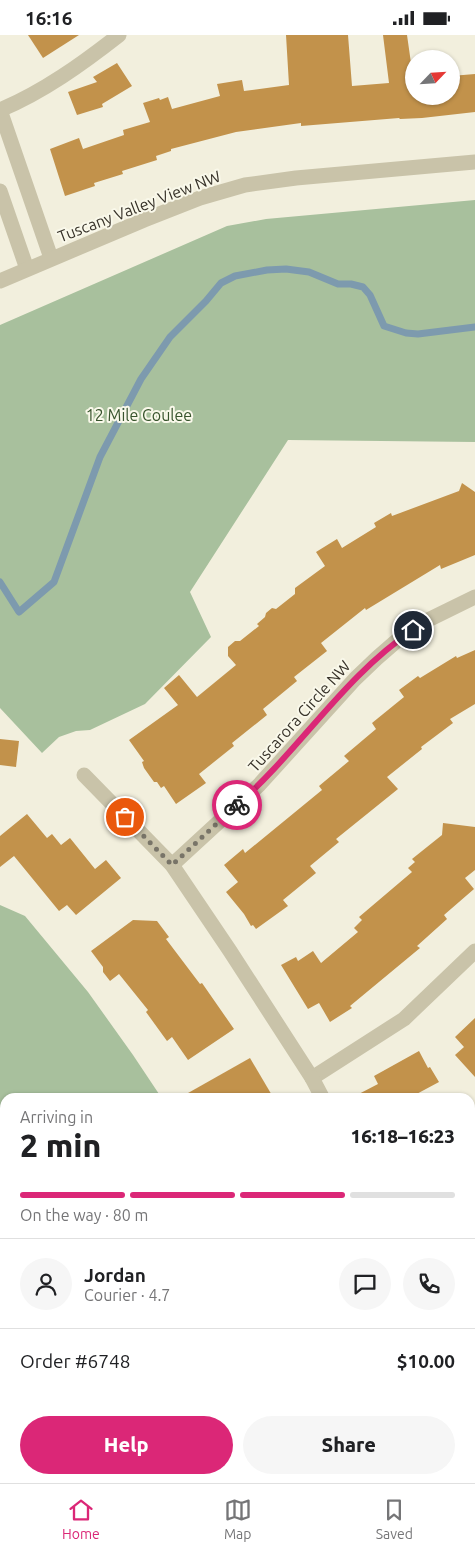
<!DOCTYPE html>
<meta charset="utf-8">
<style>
body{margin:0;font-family:Ubuntu,sans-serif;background:#f6f6f6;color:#202124;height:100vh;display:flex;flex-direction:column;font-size:19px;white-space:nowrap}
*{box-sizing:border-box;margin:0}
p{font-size:16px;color:#757577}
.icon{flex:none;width:28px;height:28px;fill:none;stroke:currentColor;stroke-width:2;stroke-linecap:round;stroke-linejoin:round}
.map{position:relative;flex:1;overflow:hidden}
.panel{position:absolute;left:0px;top:1058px;width:475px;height:391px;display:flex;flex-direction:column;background:#fff;border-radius:15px 15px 0 0;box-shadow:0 1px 4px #0004}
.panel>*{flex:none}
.needle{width:32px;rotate:65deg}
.fabs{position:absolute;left:405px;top:15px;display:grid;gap:10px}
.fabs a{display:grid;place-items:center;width:55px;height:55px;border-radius:50%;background:#fff;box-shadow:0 1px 4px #0004;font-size:25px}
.pin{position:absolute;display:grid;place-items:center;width:42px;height:42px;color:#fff;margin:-21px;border:2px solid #fff;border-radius:50%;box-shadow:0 1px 5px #0007}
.courier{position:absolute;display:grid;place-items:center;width:50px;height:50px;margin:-25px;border:4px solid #db2777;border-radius:50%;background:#fff;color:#222;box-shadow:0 1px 6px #0007}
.headline em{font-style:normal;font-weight:800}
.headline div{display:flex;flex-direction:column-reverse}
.headline{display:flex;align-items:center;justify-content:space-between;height:85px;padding:0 20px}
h1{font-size:32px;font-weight:800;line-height:38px}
.bar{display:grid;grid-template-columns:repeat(4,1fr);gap:8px 5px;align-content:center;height:60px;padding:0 20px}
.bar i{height:6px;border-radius:4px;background:#e0e0e0}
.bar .active{background:#db2777}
.bar p{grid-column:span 4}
.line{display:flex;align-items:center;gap:12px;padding:0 20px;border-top:1px solid #e0e0e0}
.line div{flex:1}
.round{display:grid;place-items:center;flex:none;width:52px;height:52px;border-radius:26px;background:#f6f6f6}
.cta{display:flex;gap:10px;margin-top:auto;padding:10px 20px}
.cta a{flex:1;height:58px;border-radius:30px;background:#db2777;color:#fff;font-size:20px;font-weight:800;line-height:58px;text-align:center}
.cta a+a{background:#f6f6f6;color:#202124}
.status{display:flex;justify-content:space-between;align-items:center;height:35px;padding:0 25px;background:#fff;direction:ltr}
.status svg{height:14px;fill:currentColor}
.tabs{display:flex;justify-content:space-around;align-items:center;height:70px;border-top:1px solid #e0e0e0;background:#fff;font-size:14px;color:#757577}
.tabs a{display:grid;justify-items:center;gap:2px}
.tabs .active{color:#db2777}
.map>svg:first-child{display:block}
</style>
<div class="status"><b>16:16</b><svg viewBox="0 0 49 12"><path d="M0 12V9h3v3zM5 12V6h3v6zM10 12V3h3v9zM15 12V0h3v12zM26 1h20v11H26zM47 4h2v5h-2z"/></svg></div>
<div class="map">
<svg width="475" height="1448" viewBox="0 0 475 1448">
<rect width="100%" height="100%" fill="#f2efdd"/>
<!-- green -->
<g fill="#a8c09d">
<polygon points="475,165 475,407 288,405 190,557 211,602 145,669 90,695 76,696 59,702 42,718 0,673 0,290 227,191 266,184"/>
<polygon points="0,870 25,881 88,957 133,1020 161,1062 5,1062 5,1444 109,1444 101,1448 0,1448"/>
<polygon points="259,1444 295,1444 292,1448 250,1448"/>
</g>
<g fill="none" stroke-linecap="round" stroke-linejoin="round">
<!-- stream -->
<polyline stroke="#7d9aae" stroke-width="7" points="0,547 19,577 54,547 100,422 141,344 170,302 206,266 221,248 235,241 267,235 286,234 309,237 338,249 351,249 363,252 370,260 384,291 406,298 418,299 475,292"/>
</g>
<!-- building -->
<g fill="#c2924b">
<polygon points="28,0 79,0 43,23"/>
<polygon points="286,0 348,0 352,51 389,48 383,0 407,0 414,49 414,61 451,61 451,41 475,39 475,77 422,83 400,84 399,83 301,91 301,88 236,97 171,114 171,116 156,121 157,125 122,136 123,139 94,148 95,151 65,161 50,114 79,103 83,114 124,100 123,95 150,87 143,68 159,63 160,65 168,62 172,74 220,61 217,49 242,45 244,56 289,50"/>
<polygon points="117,28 132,51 102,69 103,72 77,80 68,57 97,47 93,42"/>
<polygon points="462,448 475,457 475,520 441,534 440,530 366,575 365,573 321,608 327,616 294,642 297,646 263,674 267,680 232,708 234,711 199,739 206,748 176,769 164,751 161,753 157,747 154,747 144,733 142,727 144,726 129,705 178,670 164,653 179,640 197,662 236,630 228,621 228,612 235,606 240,606 259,591 257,589 265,582 266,578 272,573 276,574 295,559 295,553 325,531 316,517 337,504 342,513 376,492 374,488 391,478 392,481 459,456"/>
<polygon points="475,615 475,669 450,684 453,688 421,712 422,714 387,742 398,754 336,804 339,807 310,831 316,838 283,865 288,871 256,894 253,890 251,891 244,879 226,857 238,847 224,830 243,814 245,818 322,755 319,751 349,726 344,721 376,694 372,688 404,662 399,655 418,641 420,643 456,621 457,623"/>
<polygon points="0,704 19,706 16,732 0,730"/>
<polygon points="27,779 47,803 52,799 61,810 70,803 95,834 106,825 121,843 76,880 67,870 59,876 14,821 0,832 0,801"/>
<polygon points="443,788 475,792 475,835 465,843 474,854 444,880 447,884 417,911 420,913 350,971 352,973 330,987 319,968 308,974 281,930 296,922 298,926 313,916 321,928 358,897 354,893 362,885 359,882 412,837 408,833 415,827 412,824 442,800"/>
<polygon points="133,885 157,886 169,902 166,904 200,949 202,948 234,994 188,1025 172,1002 167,1006 146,977 148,975 119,939 110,946 103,937 103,932 91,916"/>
<polygon points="475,983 475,1042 455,1020 464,1012 455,1002"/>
<polygon points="419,1016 428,1033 430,1032 439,1047 411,1062 353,1062 378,1049 374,1041"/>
<polygon points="250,1023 273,1062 181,1062"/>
</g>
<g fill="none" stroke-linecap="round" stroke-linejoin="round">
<!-- minor -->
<g stroke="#c9c3a9" stroke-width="15">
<polyline points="0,75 51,223"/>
<path d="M0 75C43 57 82 29 119 0"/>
<polyline points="0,156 27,234"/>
<polyline points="0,246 144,185 200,163 245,150 296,143 475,127"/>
<polyline points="84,740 172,830 230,916 312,1043 404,984 475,916"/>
<polyline points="172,830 259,750 355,644 377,623 400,603 426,586 475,562"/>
<polyline points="312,1043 322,1062"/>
<polyline points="470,1351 475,1351"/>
<polyline points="455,1444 456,1448"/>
<polyline points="120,1448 129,1444"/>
<polyline points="196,1448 201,1444"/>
</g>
</g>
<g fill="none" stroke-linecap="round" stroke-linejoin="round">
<!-- done -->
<polyline stroke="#787468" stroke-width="5" stroke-dasharray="0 9" points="125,782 172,830 237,770"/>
<!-- route -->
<path stroke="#db2777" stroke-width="6" d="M237 770C299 716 344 641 413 595"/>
</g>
<g text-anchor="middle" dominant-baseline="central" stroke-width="4" stroke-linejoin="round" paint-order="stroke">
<!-- street labels -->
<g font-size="16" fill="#373229" stroke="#f9f8ea">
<text transform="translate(139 171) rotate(-21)">Tuscany Valley View NW</text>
<text transform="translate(299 681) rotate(-48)">Tuscarora Circle NW</text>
</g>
<!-- park labels -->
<g font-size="16" fill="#38542d" stroke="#f9f8ea">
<text x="139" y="380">12 Mile Coulee</text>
</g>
</g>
</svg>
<div class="fabs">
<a><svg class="needle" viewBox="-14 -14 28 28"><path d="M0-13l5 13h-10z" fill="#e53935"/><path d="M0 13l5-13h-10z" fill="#757577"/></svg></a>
</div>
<div class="pin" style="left:125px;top:782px;background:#ea580c"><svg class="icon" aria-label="bag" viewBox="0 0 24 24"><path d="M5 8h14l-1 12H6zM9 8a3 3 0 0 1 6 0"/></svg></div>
<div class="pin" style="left:413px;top:595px;background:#1f2937"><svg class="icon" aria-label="home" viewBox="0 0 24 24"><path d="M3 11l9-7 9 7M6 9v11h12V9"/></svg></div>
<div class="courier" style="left:237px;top:770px"><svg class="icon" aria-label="bike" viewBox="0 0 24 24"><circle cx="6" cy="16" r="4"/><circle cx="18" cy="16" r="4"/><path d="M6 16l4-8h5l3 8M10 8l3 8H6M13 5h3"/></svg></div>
<section class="panel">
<div class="headline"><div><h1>2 min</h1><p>Arriving in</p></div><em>16:18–16:23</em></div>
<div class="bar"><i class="active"></i><i class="active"></i><i class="active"></i><i></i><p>On the way · 80 m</p></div>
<div class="line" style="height:90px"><a class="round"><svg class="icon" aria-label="person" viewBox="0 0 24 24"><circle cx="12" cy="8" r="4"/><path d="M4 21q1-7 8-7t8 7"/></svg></a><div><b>Jordan</b><p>Courier · 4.7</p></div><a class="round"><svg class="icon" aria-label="chat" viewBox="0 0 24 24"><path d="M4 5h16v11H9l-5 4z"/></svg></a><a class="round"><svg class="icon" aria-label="phone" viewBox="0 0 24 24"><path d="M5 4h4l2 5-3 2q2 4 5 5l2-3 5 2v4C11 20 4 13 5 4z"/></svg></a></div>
<div class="line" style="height:65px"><div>Order #6748</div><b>$10.00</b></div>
<div class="cta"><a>Help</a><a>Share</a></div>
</section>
</div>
<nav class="tabs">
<a class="active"><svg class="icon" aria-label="home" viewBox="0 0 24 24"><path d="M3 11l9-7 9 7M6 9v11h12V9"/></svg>Home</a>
<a><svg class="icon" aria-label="map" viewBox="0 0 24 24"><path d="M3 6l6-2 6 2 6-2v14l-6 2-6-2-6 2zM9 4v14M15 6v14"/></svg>Map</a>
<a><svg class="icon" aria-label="saved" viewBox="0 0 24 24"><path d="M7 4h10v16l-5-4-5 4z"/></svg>Saved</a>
</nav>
